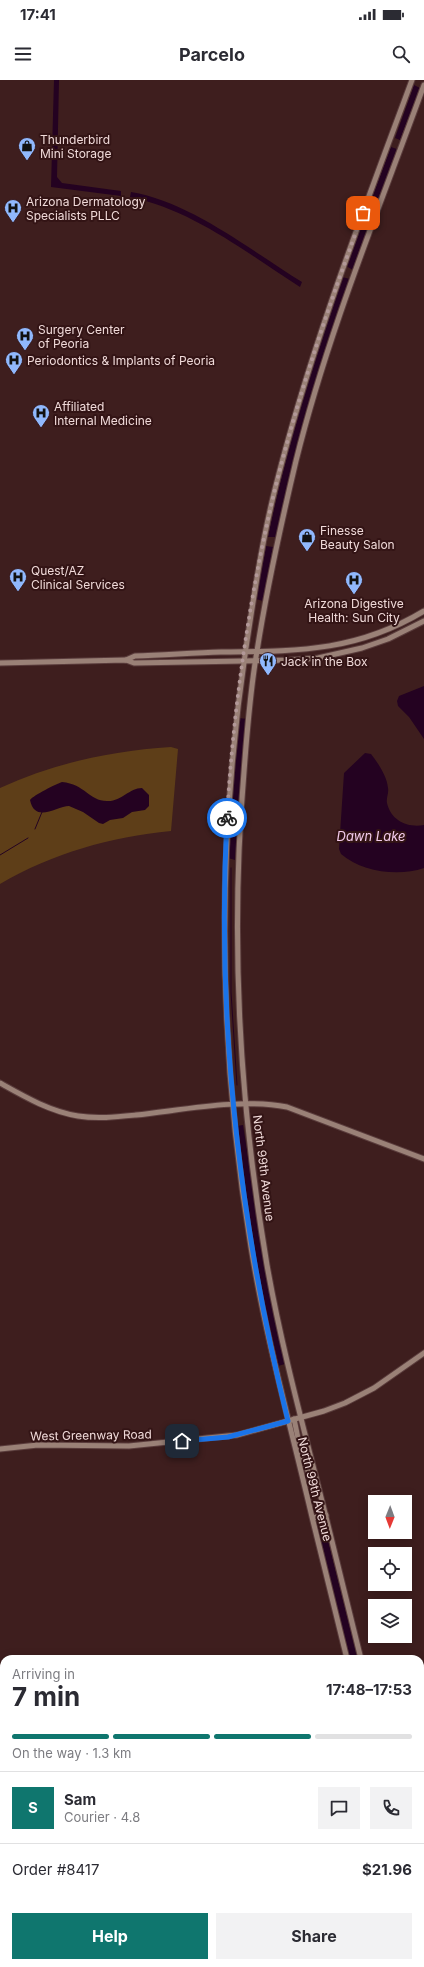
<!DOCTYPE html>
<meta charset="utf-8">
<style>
body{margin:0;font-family:Inter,sans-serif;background:#f2f2f3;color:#2b2b33;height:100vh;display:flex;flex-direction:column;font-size:15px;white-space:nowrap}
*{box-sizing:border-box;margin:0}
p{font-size:13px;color:#7c7c81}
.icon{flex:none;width:22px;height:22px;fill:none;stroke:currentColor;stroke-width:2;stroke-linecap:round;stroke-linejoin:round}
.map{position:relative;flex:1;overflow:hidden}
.details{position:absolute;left:0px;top:1575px;width:424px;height:312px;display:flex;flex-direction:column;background:#fff;border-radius:12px 12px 0 0;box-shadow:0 2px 10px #0003}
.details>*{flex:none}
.needle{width:26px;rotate:181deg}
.fabs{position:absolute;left:368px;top:1415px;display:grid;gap:8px}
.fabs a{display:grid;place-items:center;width:44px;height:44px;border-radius:0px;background:#fff;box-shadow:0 2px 10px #0003;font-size:20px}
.pin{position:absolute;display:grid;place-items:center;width:34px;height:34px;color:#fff;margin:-17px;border-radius:8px;box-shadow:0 2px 6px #0006}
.courier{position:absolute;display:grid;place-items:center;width:40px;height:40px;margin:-20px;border:3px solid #1a73e8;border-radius:50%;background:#fff;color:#222;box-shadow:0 1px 5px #0007}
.head em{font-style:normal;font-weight:700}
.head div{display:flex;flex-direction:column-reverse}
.head{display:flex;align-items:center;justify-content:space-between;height:68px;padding:0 12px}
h1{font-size:26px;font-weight:700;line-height:30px}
.bar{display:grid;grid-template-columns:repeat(4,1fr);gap:6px 4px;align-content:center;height:48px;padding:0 12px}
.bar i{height:5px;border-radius:3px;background:#e1e1e2}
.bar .selected{background:#0f766e}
.bar p{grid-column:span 4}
.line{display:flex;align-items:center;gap:10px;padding:0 12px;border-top:1px solid #e1e1e2}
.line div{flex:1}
.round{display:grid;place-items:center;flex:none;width:42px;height:42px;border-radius:0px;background:#f2f2f3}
.primary-button{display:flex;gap:8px;margin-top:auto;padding:8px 12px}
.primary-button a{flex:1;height:46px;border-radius:0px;background:#0f766e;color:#fff;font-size:16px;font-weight:700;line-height:46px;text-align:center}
.primary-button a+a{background:#f2f2f3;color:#2b2b33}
.status{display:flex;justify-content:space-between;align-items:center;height:28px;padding:0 20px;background:#fff;direction:ltr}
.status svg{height:11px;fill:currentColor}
header{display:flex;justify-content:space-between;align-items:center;height:52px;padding:0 12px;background:#fff;font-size:18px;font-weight:700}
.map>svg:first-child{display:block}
</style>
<div class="status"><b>17:41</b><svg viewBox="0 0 49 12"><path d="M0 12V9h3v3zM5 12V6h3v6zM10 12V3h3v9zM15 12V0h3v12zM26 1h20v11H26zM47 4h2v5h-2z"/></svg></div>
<header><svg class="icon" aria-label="menu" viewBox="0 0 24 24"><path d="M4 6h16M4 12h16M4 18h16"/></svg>Parcelo<svg class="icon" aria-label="search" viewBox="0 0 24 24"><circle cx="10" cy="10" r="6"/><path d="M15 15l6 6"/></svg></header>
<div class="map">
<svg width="424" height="1887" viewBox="0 0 424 1887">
<rect width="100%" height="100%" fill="#3e1e1e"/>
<!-- green -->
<g fill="#5e3e18">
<path d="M171 667 178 669 171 751C110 757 53 773 0 804V708C54 683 111 671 171 667Z"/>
<polygon points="0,1626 4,1629 4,1713 0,1713"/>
<polygon points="277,1883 366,1883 367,1887 279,1887"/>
</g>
<!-- water -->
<g fill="#240221">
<polygon points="54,0 59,0 57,97 62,103 121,111 121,116 51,107"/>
<polygon points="414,5 420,8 400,60 395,58"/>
<polygon points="391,67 397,69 353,190 346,186"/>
<path d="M131 112C191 122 250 170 302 202L300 207C247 173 193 130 130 117Z"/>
<path d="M342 197 350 199 304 343 276 457H268C286 368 313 283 342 197Z"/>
<polygon points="266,466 273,467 263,521 256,519"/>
<polygon points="424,606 424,659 409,637 398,626 397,621 399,616"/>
<polygon points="239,638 247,639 235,780 228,778 232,703"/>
<path d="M365 673 371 674C378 683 387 696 388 708 389 713 386 718 387 723 391 741 408 748 424 745V788C398 797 362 792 341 774L339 769 344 693Z"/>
<path d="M62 702C85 704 89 721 107 721 121 722 129 708 142 708L149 715V726L145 730 132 732 123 738 110 740 103 744 99 743 83 732 69 726C57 726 35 744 30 720 34 715 56 704 62 702Z"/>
<polygon points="243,1045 264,1179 285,1284 278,1286 264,1226 246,1128 237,1046"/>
<polygon points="323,1441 358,1579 349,1579 316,1444"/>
<polygon points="420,1829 424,1845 424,1882 420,1866"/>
</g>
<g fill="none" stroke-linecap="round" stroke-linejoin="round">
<!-- stream -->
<g stroke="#240221" stroke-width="1">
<polyline points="35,749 42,732"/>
<polyline points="0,775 28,758"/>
<polyline points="231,788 231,912 237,1005"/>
</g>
<defs>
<g id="secondary">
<path d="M126 580 135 576C164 575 192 573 221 572 297 571 356 572 424 531"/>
<polyline points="0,583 126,580 134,583 290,580 318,578 362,568 388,559 424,541"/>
<path d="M0 1003C25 1017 49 1031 78 1036 97 1039 116 1037 136 1035 183 1030 240 1018 287 1027L424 1079"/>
<path d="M294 1339C299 1360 301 1388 317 1403"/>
<polyline points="0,1369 38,1365 129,1366 237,1355 324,1331 345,1323 374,1308 424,1273"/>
<polyline points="313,1438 326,1435"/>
<path d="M347 1579C335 1532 324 1484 312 1437 291 1347 266 1259 251 1167 218 969 216 768 246 568 254 515 262 461 275 409 310 269 362 135 412 0"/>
<path d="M361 1579C349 1532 338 1484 326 1437 305 1353 282 1270 267 1185 239 1022 230 857 244 692 247 652 250 611 257 571 267 507 281 444 296 381 328 252 379 129 424 5"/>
<polyline points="420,1674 424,1673"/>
<polyline points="420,1820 424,1836"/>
<polyline points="420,1874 423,1887"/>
<polyline points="117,1887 120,1883"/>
</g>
</defs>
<!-- secondary casing -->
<use href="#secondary" stroke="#5a3c3c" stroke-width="7"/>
<!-- secondary -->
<use href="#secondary" stroke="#9a8177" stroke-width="5"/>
</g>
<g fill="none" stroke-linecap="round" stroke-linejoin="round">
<!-- done -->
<path stroke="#b29898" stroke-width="4" stroke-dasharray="0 7.2" d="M227 738C233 629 249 519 274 413 297 318 329 225 363 133"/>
<!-- route -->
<path stroke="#1a73e8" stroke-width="5" d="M182 1361 228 1357 288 1341C239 1142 216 943 227 738"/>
</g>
<!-- icons -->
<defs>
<symbol id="shop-pin" viewBox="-11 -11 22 30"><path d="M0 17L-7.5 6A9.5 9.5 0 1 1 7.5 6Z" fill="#90b8fd" stroke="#331415"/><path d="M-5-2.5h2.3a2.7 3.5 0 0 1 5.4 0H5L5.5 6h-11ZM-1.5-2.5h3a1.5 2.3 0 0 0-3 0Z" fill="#111"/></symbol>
<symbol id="hospital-pin" viewBox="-11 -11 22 30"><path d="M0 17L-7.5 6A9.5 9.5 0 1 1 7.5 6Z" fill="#90b8fd" stroke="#331415"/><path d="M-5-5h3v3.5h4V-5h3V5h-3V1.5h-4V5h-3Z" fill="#111"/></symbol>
<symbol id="restaurant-pin" viewBox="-11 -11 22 30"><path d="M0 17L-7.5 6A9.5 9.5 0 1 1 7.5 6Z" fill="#90b8fd" stroke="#331415"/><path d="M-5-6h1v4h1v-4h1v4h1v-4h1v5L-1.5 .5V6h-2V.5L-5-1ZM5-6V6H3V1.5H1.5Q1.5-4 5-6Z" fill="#111"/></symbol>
</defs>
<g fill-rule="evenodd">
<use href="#shop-pin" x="17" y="56" width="20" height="27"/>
<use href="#hospital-pin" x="3" y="118" width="20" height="27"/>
<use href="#hospital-pin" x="15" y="246" width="20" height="27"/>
<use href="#hospital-pin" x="4" y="270" width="20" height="27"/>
<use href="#hospital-pin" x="31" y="323" width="20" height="27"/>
<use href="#shop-pin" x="297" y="447" width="20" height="27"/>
<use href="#hospital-pin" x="8" y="487" width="20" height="27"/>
<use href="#hospital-pin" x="344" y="490" width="20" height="27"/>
<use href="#restaurant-pin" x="258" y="571" width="20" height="27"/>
</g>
<g text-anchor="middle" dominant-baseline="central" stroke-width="4" stroke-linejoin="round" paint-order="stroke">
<!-- poi labels -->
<g font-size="12" fill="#f0dad9" stroke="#331415" text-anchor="start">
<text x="40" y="59">Thunderbird<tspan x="40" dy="14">Mini Storage</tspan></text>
<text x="26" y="121">Arizona Dermatology<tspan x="26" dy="14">Specialists PLLC</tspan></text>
<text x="38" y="249">Surgery Center<tspan x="38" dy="14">of Peoria</tspan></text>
<text x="27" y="280">Periodontics &amp; Implants of Peoria</text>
<text x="54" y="326">Affiliated<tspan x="54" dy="14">Internal Medicine</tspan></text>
<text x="320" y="450">Finesse<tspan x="320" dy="14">Beauty Salon</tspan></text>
<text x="31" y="490">Quest/AZ<tspan x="31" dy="14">Clinical Services</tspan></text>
<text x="354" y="523" text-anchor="middle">Arizona Digestive<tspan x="354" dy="14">Health: Sun City</tspan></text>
<text x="281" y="581">Jack in the Box</text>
</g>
<!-- street labels -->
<g font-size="12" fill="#f0dad9" stroke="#331415">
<text transform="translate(264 1088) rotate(83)">North 99th Avenue</text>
<text transform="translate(91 1355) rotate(-1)">West Greenway Road</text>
<text transform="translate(315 1409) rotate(76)">North 99th Avenue</text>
</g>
<!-- water labels -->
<g font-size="13" font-style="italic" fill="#f4cced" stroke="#331415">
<text x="371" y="756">Dawn Lake</text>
</g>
</g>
</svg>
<div class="fabs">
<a><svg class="needle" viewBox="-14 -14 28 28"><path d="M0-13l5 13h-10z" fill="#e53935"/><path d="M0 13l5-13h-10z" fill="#7c7c81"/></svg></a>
<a><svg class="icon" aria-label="locate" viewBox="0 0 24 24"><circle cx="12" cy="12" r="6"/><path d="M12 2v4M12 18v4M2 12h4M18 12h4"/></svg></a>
<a><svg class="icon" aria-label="layers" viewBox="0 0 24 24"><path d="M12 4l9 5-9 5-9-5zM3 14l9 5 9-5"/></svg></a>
</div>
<div class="pin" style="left:363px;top:133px;background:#ea580c"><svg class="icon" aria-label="bag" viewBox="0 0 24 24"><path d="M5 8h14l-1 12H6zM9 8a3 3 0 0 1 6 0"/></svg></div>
<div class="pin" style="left:182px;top:1361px;background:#1f2937"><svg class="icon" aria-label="home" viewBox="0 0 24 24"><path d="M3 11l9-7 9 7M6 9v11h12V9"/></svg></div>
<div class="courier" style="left:227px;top:738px"><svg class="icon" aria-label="bike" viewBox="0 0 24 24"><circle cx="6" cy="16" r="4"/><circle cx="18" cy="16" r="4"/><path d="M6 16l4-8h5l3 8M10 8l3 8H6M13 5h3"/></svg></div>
<section class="details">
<div class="head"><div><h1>7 min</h1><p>Arriving in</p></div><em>17:48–17:53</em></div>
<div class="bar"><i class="selected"></i><i class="selected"></i><i class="selected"></i><i></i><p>On the way · 1.3 km</p></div>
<div class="line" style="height:72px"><b class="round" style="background:#0f766e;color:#fff">S</b><div><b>Sam</b><p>Courier · 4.8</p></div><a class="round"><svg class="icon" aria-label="chat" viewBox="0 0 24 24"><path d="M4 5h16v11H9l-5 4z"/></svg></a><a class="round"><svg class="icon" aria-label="phone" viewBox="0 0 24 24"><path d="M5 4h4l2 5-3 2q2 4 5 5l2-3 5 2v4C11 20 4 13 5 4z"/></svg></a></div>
<div class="line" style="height:52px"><div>Order #8417</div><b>$21.96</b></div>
<div class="primary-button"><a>Help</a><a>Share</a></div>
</section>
</div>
